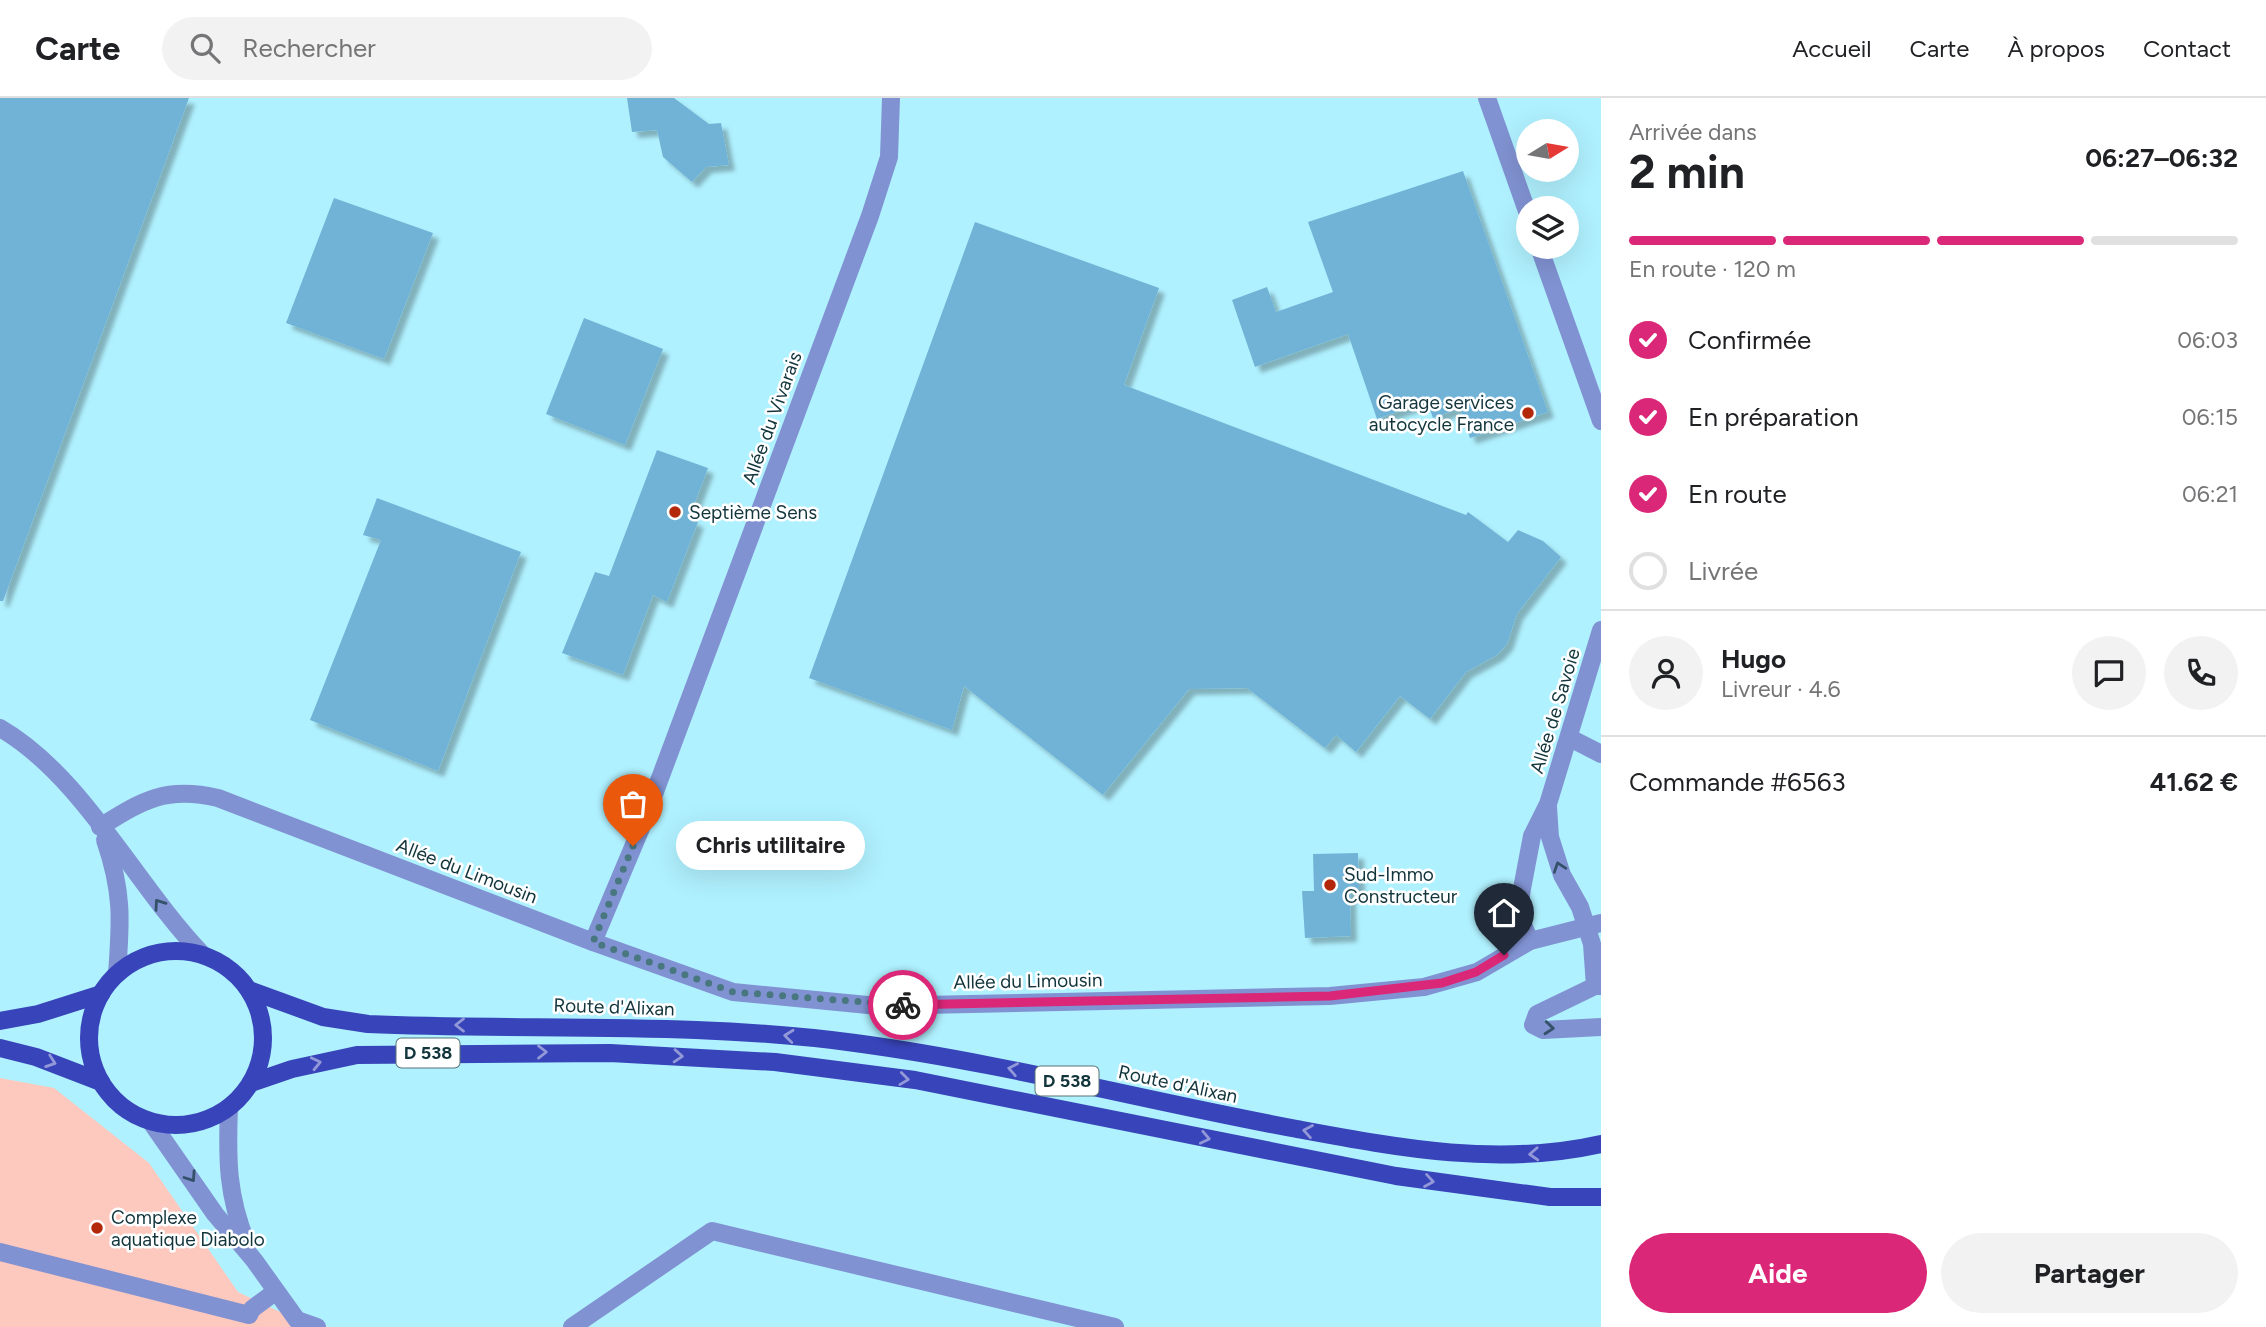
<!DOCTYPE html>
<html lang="fr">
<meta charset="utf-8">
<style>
body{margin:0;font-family:Figtree,sans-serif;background:#f2f2f2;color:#202124;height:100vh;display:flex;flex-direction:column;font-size:26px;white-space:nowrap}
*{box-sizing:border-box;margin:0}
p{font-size:23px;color:#757577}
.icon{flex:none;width:38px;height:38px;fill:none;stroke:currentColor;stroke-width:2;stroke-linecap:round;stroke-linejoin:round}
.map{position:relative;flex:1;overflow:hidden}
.details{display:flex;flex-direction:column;background:#fff;width:665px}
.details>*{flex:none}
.needle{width:46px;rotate:79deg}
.tools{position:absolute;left:1516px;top:21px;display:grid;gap:14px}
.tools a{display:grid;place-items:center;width:63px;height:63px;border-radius:50%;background:#fff;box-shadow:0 7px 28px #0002;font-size:35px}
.pin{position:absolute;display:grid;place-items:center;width:60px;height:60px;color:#fff;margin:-72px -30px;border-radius:50% 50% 50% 0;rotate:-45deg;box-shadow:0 0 7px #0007}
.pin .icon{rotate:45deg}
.courier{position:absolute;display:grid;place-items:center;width:70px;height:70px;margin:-35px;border:5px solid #db2777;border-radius:50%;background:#fff;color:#222;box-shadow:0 2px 9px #0007}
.bubble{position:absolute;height:49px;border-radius:24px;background:#fff;box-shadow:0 7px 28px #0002;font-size:23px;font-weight:700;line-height:49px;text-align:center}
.summary em{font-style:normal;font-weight:700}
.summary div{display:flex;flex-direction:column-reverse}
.summary{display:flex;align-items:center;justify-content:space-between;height:119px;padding:0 28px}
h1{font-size:46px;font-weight:700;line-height:52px}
.bar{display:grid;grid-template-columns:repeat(4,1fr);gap:10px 7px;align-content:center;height:84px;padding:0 28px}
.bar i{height:9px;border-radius:5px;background:#e0e0e0}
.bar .current{background:#db2777}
.bar p{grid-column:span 4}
.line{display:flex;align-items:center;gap:18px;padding:0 28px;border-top:2px solid #e0e0e0}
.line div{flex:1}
.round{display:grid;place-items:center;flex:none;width:74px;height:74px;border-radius:37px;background:#f2f2f2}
ol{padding:0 28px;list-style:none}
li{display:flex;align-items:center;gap:21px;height:77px}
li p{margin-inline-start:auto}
li .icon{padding:7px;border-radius:50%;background:#db2777;color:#fff;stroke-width:4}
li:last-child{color:#757577}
li i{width:38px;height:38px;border:4px solid #e0e0e0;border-radius:50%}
.action{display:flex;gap:14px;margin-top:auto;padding:14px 28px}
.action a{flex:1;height:80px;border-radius:42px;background:#db2777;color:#fff;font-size:28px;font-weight:700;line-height:80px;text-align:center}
.action a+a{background:#f2f2f2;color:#202124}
header{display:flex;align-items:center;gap:42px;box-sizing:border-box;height:98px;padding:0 35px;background:#fff;border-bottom:2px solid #e0e0e0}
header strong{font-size:33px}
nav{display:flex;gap:38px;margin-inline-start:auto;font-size:24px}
.search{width:490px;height:63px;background:#f2f2f2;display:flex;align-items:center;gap:18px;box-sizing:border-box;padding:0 24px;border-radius:38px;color:#757577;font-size:26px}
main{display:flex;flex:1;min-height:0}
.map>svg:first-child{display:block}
</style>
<header>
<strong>Carte</strong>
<div class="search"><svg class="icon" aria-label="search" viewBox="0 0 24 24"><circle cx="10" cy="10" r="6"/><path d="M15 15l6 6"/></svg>Rechercher</div>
<nav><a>Accueil</a><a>Carte</a><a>À propos</a><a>Contact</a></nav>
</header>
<main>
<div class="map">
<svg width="1601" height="1229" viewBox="0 0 1601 1229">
<defs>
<filter id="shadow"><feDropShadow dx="6" dy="6" stdDeviation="2" flood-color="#0004"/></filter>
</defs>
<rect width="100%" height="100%" fill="#b0f1ff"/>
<!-- green -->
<polygon fill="#fdc9be" points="0,980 54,990 149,1065 238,1194 297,1222 328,1229 0,1229"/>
<!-- building -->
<g fill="#71b3d6" filter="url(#shadow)">
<polygon points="0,0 189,0 3,503 0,503"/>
<polygon points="627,0 674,0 709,26 721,25 729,67 706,69 692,84 663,59 657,32 632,34"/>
<polygon points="1463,73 1548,314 1470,340 1460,310 1433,320 1427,303 1377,321 1348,236 1255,269 1232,202 1267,189 1276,214 1333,194 1308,124"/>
<polygon points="334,100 433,135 384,261 286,225"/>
<polygon points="975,124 1159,190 1124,287 1466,417 1468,414 1508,444 1518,432 1543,443 1561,459 1517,516 1507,546 1497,557 1466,574 1430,621 1400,598 1356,654 1336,637 1325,650 1247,590 1189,591 1103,697 964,588 952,632 809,580"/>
<polygon points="584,220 663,251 625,347 546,316"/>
<polygon points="657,352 708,370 689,420 698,424 667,504 653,497 623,577 562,555 595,474 609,478"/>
<polygon points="377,400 521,454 438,673 310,622 381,442 363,437"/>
<polygon points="1358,755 1359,792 1350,792 1351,838 1305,840 1302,793 1314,793 1313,756"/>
</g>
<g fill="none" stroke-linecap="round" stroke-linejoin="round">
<!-- minor -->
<g stroke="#8192d2" stroke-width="18">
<polyline points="1487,0 1528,116"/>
<polyline points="1539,149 1601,323"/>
<path d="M0 630C83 678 136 788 203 857"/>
<polyline points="1570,640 1601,656"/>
<polyline points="1548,709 1550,739 1562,777 1580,809 1592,846 1595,888"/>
<path d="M100 729C143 702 166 688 218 700L593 844 733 894 878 908 1330 898 1424 889 1477 874 1530 843 1601 825"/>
<path d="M105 742C123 794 121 823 117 876"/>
<polyline points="1530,843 1521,822 1521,796 1532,738 1548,706 1601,532"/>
<polyline points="593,844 644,723 870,118 889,59 891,0"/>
<polyline points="1601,888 1595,888 1537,916 1533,927 1543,932 1601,929"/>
<path d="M229 1009C227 1061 227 1097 247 1146"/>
<polyline points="151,1024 215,1116 254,1162 297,1222 317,1229"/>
<polyline points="0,1154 249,1217 252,1211 275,1194"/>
<polyline points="572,1229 712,1133 1115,1229"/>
</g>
<!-- major -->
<g stroke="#3844b9" stroke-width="18">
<circle cx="176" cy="940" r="87"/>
<path d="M249 892 323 919 368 926C530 933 693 923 855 945 1004 965 1150 1004 1297 1031 1399 1050 1499 1069 1601 1046"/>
<polyline points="0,923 38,916 101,896"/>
<polyline points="0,950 36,959 101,984"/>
<polyline points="251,985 292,971 357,957 610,955 775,964 915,982 1396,1078 1550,1099 1601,1099"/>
</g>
</g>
<!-- one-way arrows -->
<defs><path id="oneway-chevron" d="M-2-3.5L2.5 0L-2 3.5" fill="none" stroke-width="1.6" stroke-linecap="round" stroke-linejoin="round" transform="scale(1.75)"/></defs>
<g stroke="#335169">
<use href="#oneway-chevron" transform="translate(1559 769) rotate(-109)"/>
<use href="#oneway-chevron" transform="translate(159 806) rotate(-125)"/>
<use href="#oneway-chevron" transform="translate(1549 930) rotate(5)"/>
<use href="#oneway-chevron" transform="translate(191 1079) rotate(56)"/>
</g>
<g stroke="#9298d8">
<use href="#oneway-chevron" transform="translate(460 927) rotate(180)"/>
<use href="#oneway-chevron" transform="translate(789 938) rotate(-174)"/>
<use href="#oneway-chevron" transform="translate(542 954)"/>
<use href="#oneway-chevron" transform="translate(678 958) rotate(4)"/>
<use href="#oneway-chevron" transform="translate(51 964) rotate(19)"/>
<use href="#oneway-chevron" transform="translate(316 965) rotate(-13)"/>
<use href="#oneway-chevron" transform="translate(1013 971) rotate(-169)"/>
<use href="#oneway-chevron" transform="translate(904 981) rotate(7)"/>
<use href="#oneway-chevron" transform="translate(1308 1033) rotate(-170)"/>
<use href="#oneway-chevron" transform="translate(1205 1040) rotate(12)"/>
<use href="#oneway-chevron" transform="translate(1534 1056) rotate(177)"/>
<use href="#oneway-chevron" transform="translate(1429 1083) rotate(9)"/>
</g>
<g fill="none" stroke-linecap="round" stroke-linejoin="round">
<!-- done -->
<polyline stroke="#497780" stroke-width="7" stroke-dasharray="0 12.6" points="633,748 593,844 733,894 903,907"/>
<!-- route -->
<polyline stroke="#db2777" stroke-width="9" points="903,907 1330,898 1442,885 1476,874 1504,857"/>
</g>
<!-- markers -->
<g fill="#b3270b" stroke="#fff" stroke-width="2.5">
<circle cx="1528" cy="315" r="7"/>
<circle cx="675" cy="414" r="7"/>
<circle cx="1330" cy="787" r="7"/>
<circle cx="97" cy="1130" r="7"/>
</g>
<g text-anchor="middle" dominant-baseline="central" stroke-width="5" stroke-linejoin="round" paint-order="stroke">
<!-- shield labels -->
<g fill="#fff" stroke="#597276" stroke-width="2">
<rect x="396.5" y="940.5" width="63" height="29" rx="5"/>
<rect x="1035.5" y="968.5" width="63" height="29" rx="5"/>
</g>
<g font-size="18" font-weight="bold" fill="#12353c">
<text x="428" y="955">D 538</text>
<text x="1067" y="983">D 538</text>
</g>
<!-- poi labels -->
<g font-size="19" fill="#12353c" stroke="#fff" text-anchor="start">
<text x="1514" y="304" text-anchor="end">Garage services<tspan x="1514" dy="22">autocycle France</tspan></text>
<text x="689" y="414">Septième Sens</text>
<text x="1344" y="776">Sud-Immo<tspan x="1344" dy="22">Constructeur</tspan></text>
<text x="111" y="1119">Complexe<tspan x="111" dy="22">aquatique Diabolo</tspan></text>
</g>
<!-- street labels -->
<g font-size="19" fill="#12353c" stroke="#fff">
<text transform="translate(772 320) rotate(-70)">Allée du Vivarais</text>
<text transform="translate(1555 613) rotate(-73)">Allée de Savoie</text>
<text transform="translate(467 773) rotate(21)">Allée du Limousin</text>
<text transform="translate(1028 883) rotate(-1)">Allée du Limousin</text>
<text transform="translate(614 909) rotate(2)">Route d'Alixan</text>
<text transform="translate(1178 986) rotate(12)">Route d'Alixan</text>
</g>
</g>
</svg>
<div class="tools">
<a><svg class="needle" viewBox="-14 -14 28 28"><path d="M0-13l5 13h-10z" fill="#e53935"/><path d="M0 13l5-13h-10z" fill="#757577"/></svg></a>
<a><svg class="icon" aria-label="layers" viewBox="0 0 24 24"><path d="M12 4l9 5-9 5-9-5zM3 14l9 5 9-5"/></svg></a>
</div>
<div class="pin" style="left:633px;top:748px;background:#ea580c"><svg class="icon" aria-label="bag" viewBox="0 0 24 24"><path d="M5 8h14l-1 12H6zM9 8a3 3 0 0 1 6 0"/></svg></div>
<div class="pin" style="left:1504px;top:857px;background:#1f2937"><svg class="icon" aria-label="home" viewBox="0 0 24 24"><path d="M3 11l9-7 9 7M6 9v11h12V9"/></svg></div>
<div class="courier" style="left:903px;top:907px"><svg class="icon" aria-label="bike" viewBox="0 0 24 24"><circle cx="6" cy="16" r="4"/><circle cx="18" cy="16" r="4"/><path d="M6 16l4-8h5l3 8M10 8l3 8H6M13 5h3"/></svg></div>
<div class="bubble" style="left:676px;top:723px;width:189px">Chris utilitaire</div>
</div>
<section class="details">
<div class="summary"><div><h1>2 min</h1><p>Arrivée dans</p></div><em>06:27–06:32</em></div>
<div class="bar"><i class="current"></i><i class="current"></i><i class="current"></i><i></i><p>En route · 120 m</p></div>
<ol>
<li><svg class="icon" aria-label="check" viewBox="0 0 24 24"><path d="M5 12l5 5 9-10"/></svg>Confirmée<p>06:03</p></li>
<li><svg class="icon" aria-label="check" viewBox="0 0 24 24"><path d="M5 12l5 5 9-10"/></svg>En préparation<p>06:15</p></li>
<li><svg class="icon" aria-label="check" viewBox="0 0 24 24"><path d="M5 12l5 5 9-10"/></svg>En route<p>06:21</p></li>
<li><i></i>Livrée</li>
</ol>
<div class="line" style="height:126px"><a class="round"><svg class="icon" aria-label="person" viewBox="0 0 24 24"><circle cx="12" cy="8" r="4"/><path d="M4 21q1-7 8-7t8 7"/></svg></a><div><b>Hugo</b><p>Livreur · 4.6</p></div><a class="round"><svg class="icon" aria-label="chat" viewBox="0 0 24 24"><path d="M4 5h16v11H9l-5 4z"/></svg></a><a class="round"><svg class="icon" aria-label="phone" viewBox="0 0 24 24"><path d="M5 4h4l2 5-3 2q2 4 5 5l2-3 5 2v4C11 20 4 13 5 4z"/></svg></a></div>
<div class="line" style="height:91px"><div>Commande #6563</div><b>41.62 €</b></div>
<div class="action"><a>Aide</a><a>Partager</a></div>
</section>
</main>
